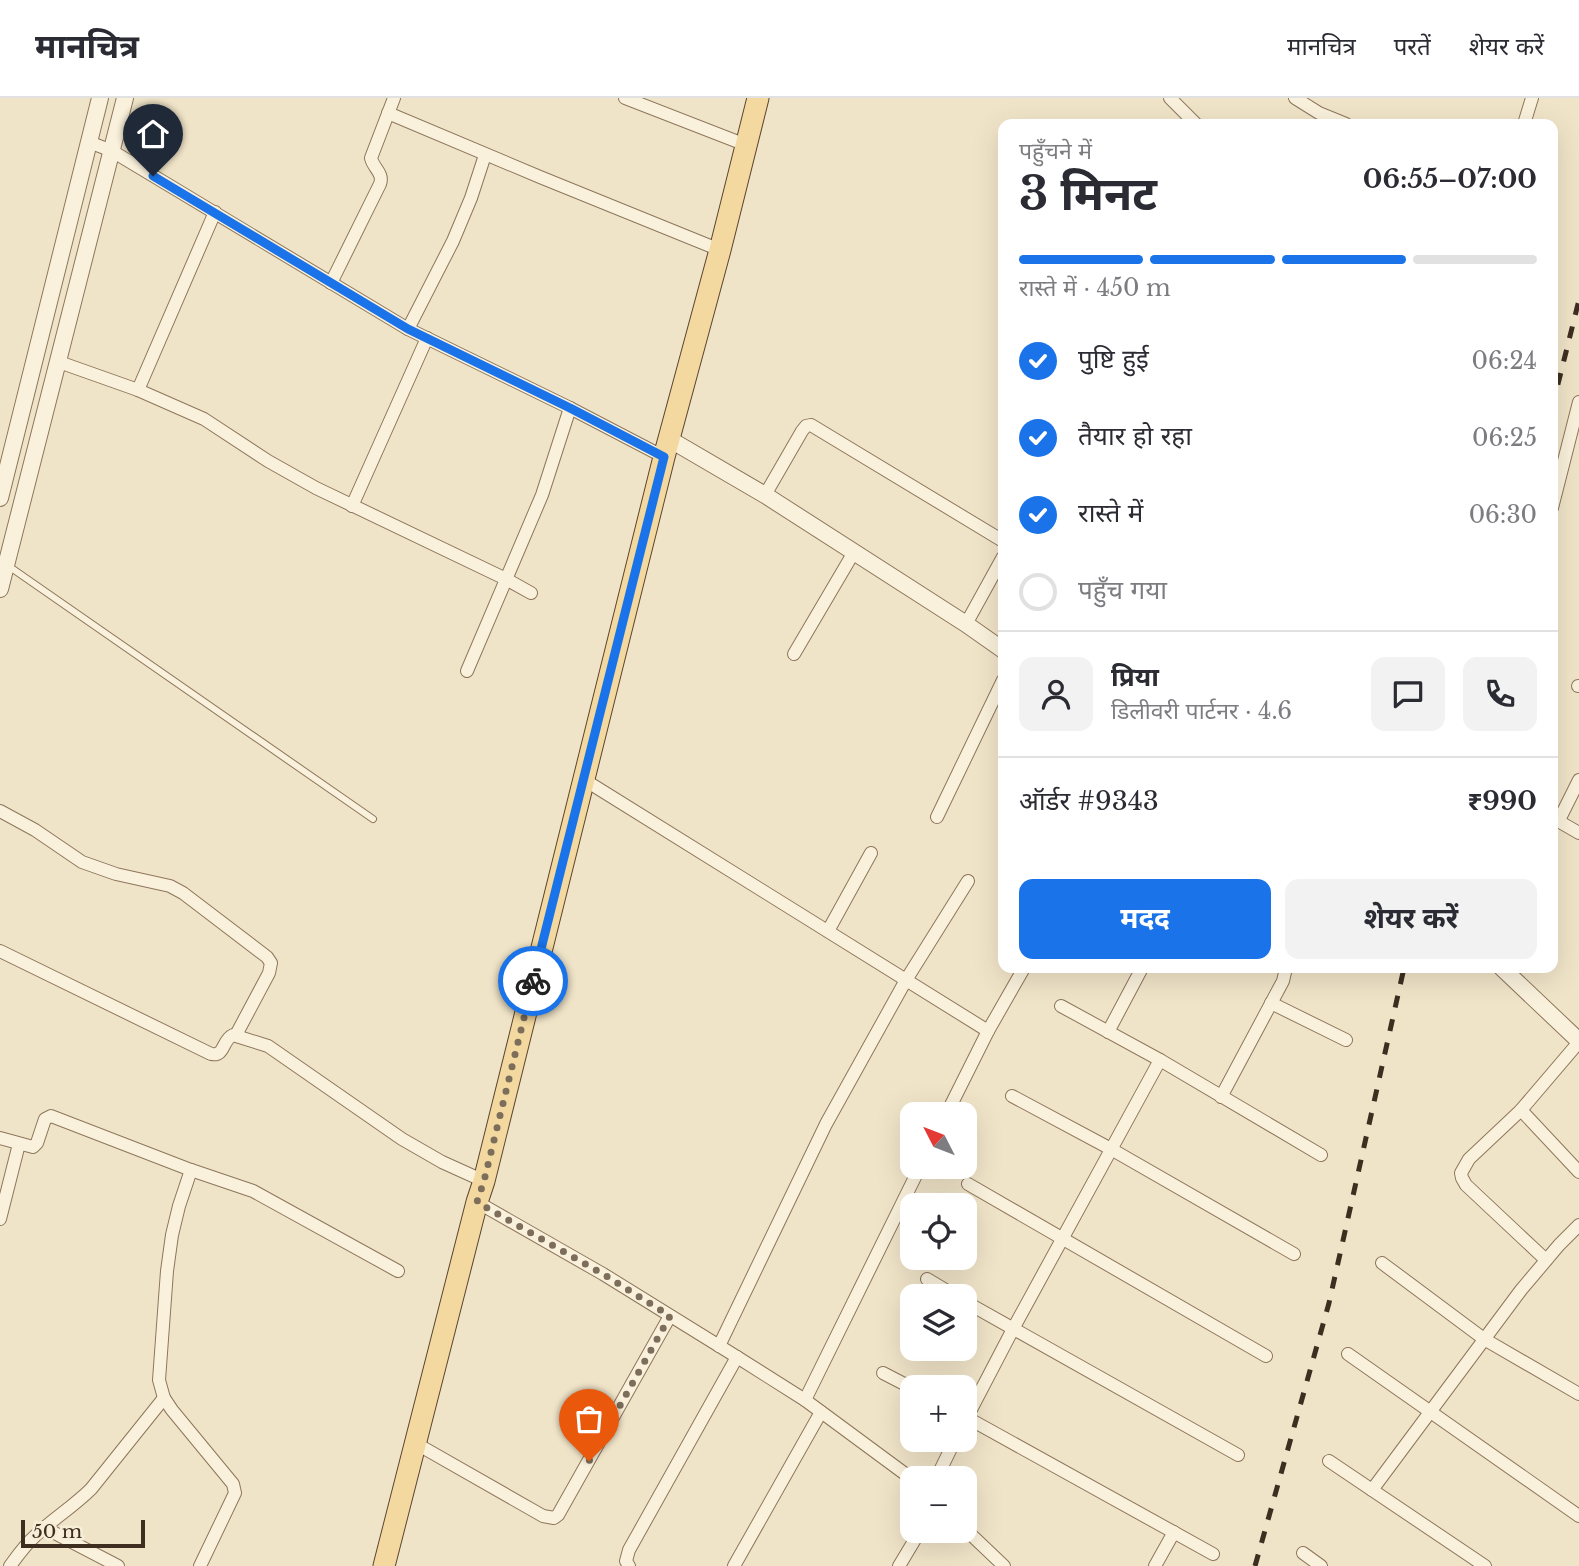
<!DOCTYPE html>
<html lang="hi">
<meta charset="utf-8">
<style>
body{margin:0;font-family:"Libre Baskerville","Noto Sans Devanagari",serif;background:#f2f2f3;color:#2b2b33;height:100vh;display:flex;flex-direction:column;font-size:26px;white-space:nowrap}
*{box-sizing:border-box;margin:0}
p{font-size:23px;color:#7c7c81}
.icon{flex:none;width:38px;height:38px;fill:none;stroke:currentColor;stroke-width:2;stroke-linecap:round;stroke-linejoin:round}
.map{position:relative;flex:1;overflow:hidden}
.panel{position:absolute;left:998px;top:21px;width:560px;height:854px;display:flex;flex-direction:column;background:#fff;border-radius:14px;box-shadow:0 7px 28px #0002}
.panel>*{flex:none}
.needle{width:46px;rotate:312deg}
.buttons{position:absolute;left:900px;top:1004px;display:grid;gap:14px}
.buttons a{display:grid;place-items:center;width:77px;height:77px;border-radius:14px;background:#fff;box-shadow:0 7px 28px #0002;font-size:35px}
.scale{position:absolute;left:21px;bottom:18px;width:124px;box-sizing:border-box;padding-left:7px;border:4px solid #3d2e20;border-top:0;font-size:19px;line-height:24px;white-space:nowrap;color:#3d2e20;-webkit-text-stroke:5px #f7eed8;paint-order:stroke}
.pin{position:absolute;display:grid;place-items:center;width:60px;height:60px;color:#fff;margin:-72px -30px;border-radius:50% 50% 50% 0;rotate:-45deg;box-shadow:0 0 7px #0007}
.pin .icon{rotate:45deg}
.courier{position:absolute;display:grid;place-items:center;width:70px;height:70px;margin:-35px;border:5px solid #1a73e8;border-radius:50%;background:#fff;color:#222;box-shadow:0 2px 9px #0007}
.headline em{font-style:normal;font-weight:700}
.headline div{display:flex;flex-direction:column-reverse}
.headline{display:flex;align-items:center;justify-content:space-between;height:119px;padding:0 21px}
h1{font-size:46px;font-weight:700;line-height:52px}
.bar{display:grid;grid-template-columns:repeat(4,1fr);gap:10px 7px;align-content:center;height:84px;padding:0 21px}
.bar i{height:9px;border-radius:5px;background:#e1e1e2}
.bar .active{background:#1a73e8}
.bar p{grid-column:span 4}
.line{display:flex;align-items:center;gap:18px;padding:0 21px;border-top:2px solid #e1e1e2}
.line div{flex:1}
.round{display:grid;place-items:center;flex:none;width:74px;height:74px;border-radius:14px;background:#f2f2f3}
ol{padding:0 21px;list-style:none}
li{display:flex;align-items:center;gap:21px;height:77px}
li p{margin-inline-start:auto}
li .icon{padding:7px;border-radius:50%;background:#1a73e8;color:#fff;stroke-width:4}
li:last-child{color:#7c7c81}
li i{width:38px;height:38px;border:4px solid #e1e1e2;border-radius:50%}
.cta{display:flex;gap:14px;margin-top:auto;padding:14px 21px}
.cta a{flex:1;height:80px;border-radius:14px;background:#1a73e8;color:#fff;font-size:28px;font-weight:700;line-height:80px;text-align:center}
.cta a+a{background:#f2f2f3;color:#2b2b33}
header{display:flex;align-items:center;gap:42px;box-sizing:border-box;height:98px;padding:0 35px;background:#fff;border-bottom:2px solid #e1e1e2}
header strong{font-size:33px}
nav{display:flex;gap:38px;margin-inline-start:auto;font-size:24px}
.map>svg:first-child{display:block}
</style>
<header>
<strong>मानचित्र</strong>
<nav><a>मानचित्र</a><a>परतें</a><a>शेयर करें</a></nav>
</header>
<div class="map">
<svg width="1579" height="1468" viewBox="0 0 1579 1468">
<rect width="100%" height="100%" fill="#f0e4c8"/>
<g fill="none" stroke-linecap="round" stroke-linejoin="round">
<defs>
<polyline id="service" points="7,467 373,721"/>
<g id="minor">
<polyline points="625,0 746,47"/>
<polyline points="1170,0 1196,26"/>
<polyline points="1295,0 1319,15 1346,26"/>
<polyline points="388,15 540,79 720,152"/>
<polyline points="1524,26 1532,0"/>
<polyline points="89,44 112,53 408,231 570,310 664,359"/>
<path d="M331 185 380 86C384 75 373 70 371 60L394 0"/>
<polyline points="408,231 453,143 471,100 485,57"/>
<polyline points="59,264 138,292 204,321 268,363 316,390 506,481 531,495"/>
<polyline points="138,292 215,114"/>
<polyline points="765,397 802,333 806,328 811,327 1003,443"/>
<polyline points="352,408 427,240"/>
<polyline points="1552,410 1579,304"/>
<polyline points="966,526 1003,459"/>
<polyline points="794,556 854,454"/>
<polyline points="467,573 542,397 570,310"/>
<polyline points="1578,588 1579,588"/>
<polyline points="583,681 988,933"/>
<polyline points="0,713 35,732 82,764 116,776 170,788 183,795 267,859 271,865 269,875 236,937"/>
<polyline points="937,719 1003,582"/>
<polyline points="1553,720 1579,735"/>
<polyline points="1558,724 1579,682"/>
<polyline points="828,833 871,755"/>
<path d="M0 853 211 956C225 959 222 942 233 937L268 948 402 1041 442 1064 484 1083"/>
<polyline points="1271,905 1346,942"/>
<polyline points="1061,908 1160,962 1321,1057"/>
<polyline points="1108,934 1142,870"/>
<polyline points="1012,998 1111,1051 1294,1156"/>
<polyline points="1221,999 1283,883 1286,870"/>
<polyline points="1521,1012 1579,1074"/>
<polyline points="946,1017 988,933 1024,870"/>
<polyline points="0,1040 33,1049 37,1045 45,1021 51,1018 191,1072 253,1093 398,1173"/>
<polyline points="191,1072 179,1108 172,1137 167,1173 159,1282 164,1300 172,1312 233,1386 235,1395 200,1468"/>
<polyline points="968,1086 1266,1258"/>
<polyline points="477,1104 603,1176 737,1259 805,1302 912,1381"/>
<polyline points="0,1121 19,1046"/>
<polyline points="1546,1162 1466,1087 1462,1080 1461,1075 1469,1061 1521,1012 1579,944"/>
<polyline points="1382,1165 1484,1241 1579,1296"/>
<polyline points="927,1181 957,1199"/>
<polyline points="964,1203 1238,1357"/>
<polyline points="719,1248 826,1026 906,882 968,783"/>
<polyline points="1348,1256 1579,1418"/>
<polyline points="883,1275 912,1290"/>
<polyline points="805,1302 920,1069"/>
<polyline points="964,1318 1213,1456"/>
<polyline points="964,1325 1013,1231 1160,962"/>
<polyline points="415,1345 543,1418 554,1420 558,1417 670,1218"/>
<polyline points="1329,1363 1485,1468"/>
<polyline points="936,1381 955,1342"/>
<polyline points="1372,1392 1521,1192 1559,1147 1579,1127"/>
<polyline points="45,1430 118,1468"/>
<polyline points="964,1430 1004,1468"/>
<polyline points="1303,1455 1321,1468"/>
<path d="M10 1468C18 1457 25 1447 35 1438 53 1421 74 1408 91 1391L164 1300"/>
<polyline points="629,1468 626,1463 629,1452 737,1259"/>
<polyline points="734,1468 821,1314"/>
<polyline points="899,1468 920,1433"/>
<polyline points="1155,1468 1174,1434"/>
</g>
<g id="tertiary">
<polyline points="669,341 765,397 966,526 1003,552"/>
<polyline points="0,400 100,0"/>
<polyline points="0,491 125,0"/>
<polyline points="1502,870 1579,943"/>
</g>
<polyline id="primary" points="384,1468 477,1104 484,1083 664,359 720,152 758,0"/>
</defs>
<!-- service casing -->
<use href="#service" stroke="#8d765c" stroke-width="8"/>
<!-- minor casing -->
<use href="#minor" stroke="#8d765c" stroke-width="14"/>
<!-- tertiary casing -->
<use href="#tertiary" stroke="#8d765c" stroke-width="18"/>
<!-- primary casing -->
<use href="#primary" stroke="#5b4430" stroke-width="23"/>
<!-- service -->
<use href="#service" stroke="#faf1dc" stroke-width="6"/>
<!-- minor -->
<use href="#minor" stroke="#faf1dc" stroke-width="12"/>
<!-- tertiary -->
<use href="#tertiary" stroke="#faf1dc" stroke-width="16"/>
<!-- primary -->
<use href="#primary" stroke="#f3d9a0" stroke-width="21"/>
<!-- rail -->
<g stroke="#3d2e20" stroke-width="5" stroke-dasharray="12 12" stroke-linecap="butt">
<polyline points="1552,310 1579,202"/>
<polyline points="1255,1468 1329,1205 1404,870"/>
</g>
</g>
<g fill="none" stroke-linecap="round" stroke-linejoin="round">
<!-- done -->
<polyline stroke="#7c6e5b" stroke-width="7" stroke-dasharray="0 12.6" points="533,883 484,1083 477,1104 603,1176 670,1218 589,1363"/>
<!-- route -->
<polyline stroke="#1a73e8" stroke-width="9" points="153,78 408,231 570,310 664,359 533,883"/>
</g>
</svg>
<div class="buttons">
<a><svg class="needle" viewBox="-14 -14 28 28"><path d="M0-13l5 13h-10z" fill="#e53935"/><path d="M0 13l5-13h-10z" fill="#7c7c81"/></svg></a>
<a><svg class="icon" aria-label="locate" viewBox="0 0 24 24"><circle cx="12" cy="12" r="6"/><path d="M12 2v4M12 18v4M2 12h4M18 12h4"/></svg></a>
<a><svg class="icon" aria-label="layers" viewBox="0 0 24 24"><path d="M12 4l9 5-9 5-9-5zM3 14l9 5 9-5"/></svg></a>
<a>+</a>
<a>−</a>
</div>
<div class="scale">50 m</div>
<div class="pin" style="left:589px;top:1363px;background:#ea580c"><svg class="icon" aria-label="bag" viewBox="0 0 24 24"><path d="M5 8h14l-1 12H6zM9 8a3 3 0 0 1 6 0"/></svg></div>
<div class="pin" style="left:153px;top:78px;background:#1f2937"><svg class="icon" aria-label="home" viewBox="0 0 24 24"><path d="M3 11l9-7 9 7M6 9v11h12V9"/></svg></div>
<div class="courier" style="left:533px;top:883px"><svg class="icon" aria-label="bike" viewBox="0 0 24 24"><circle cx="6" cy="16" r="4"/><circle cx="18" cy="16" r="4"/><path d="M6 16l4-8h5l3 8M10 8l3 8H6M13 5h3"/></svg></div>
<section class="panel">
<div class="headline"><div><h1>3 मिनट</h1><p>पहुँचने में</p></div><em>06:55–07:00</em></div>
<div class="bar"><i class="active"></i><i class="active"></i><i class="active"></i><i></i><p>रास्ते में · 450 m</p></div>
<ol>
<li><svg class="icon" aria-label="check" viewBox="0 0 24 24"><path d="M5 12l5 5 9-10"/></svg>पुष्टि हुई<p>06:24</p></li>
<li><svg class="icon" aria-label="check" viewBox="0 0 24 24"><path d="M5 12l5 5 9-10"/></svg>तैयार हो रहा<p>06:25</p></li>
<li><svg class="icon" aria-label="check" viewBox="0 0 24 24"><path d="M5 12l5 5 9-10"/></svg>रास्ते में<p>06:30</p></li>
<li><i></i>पहुँच गया</li>
</ol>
<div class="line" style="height:126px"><a class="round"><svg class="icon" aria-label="person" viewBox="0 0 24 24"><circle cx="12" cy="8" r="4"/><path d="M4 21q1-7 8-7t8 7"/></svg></a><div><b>प्रिया</b><p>डिलीवरी पार्टनर · 4.6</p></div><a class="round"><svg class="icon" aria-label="chat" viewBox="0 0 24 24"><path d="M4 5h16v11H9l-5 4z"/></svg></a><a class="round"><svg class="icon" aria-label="phone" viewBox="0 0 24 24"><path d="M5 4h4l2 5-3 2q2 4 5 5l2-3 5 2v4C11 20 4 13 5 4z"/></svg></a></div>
<div class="line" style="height:91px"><div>ऑर्डर #9343</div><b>₹990</b></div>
<div class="cta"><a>मदद</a><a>शेयर करें</a></div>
</section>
</div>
